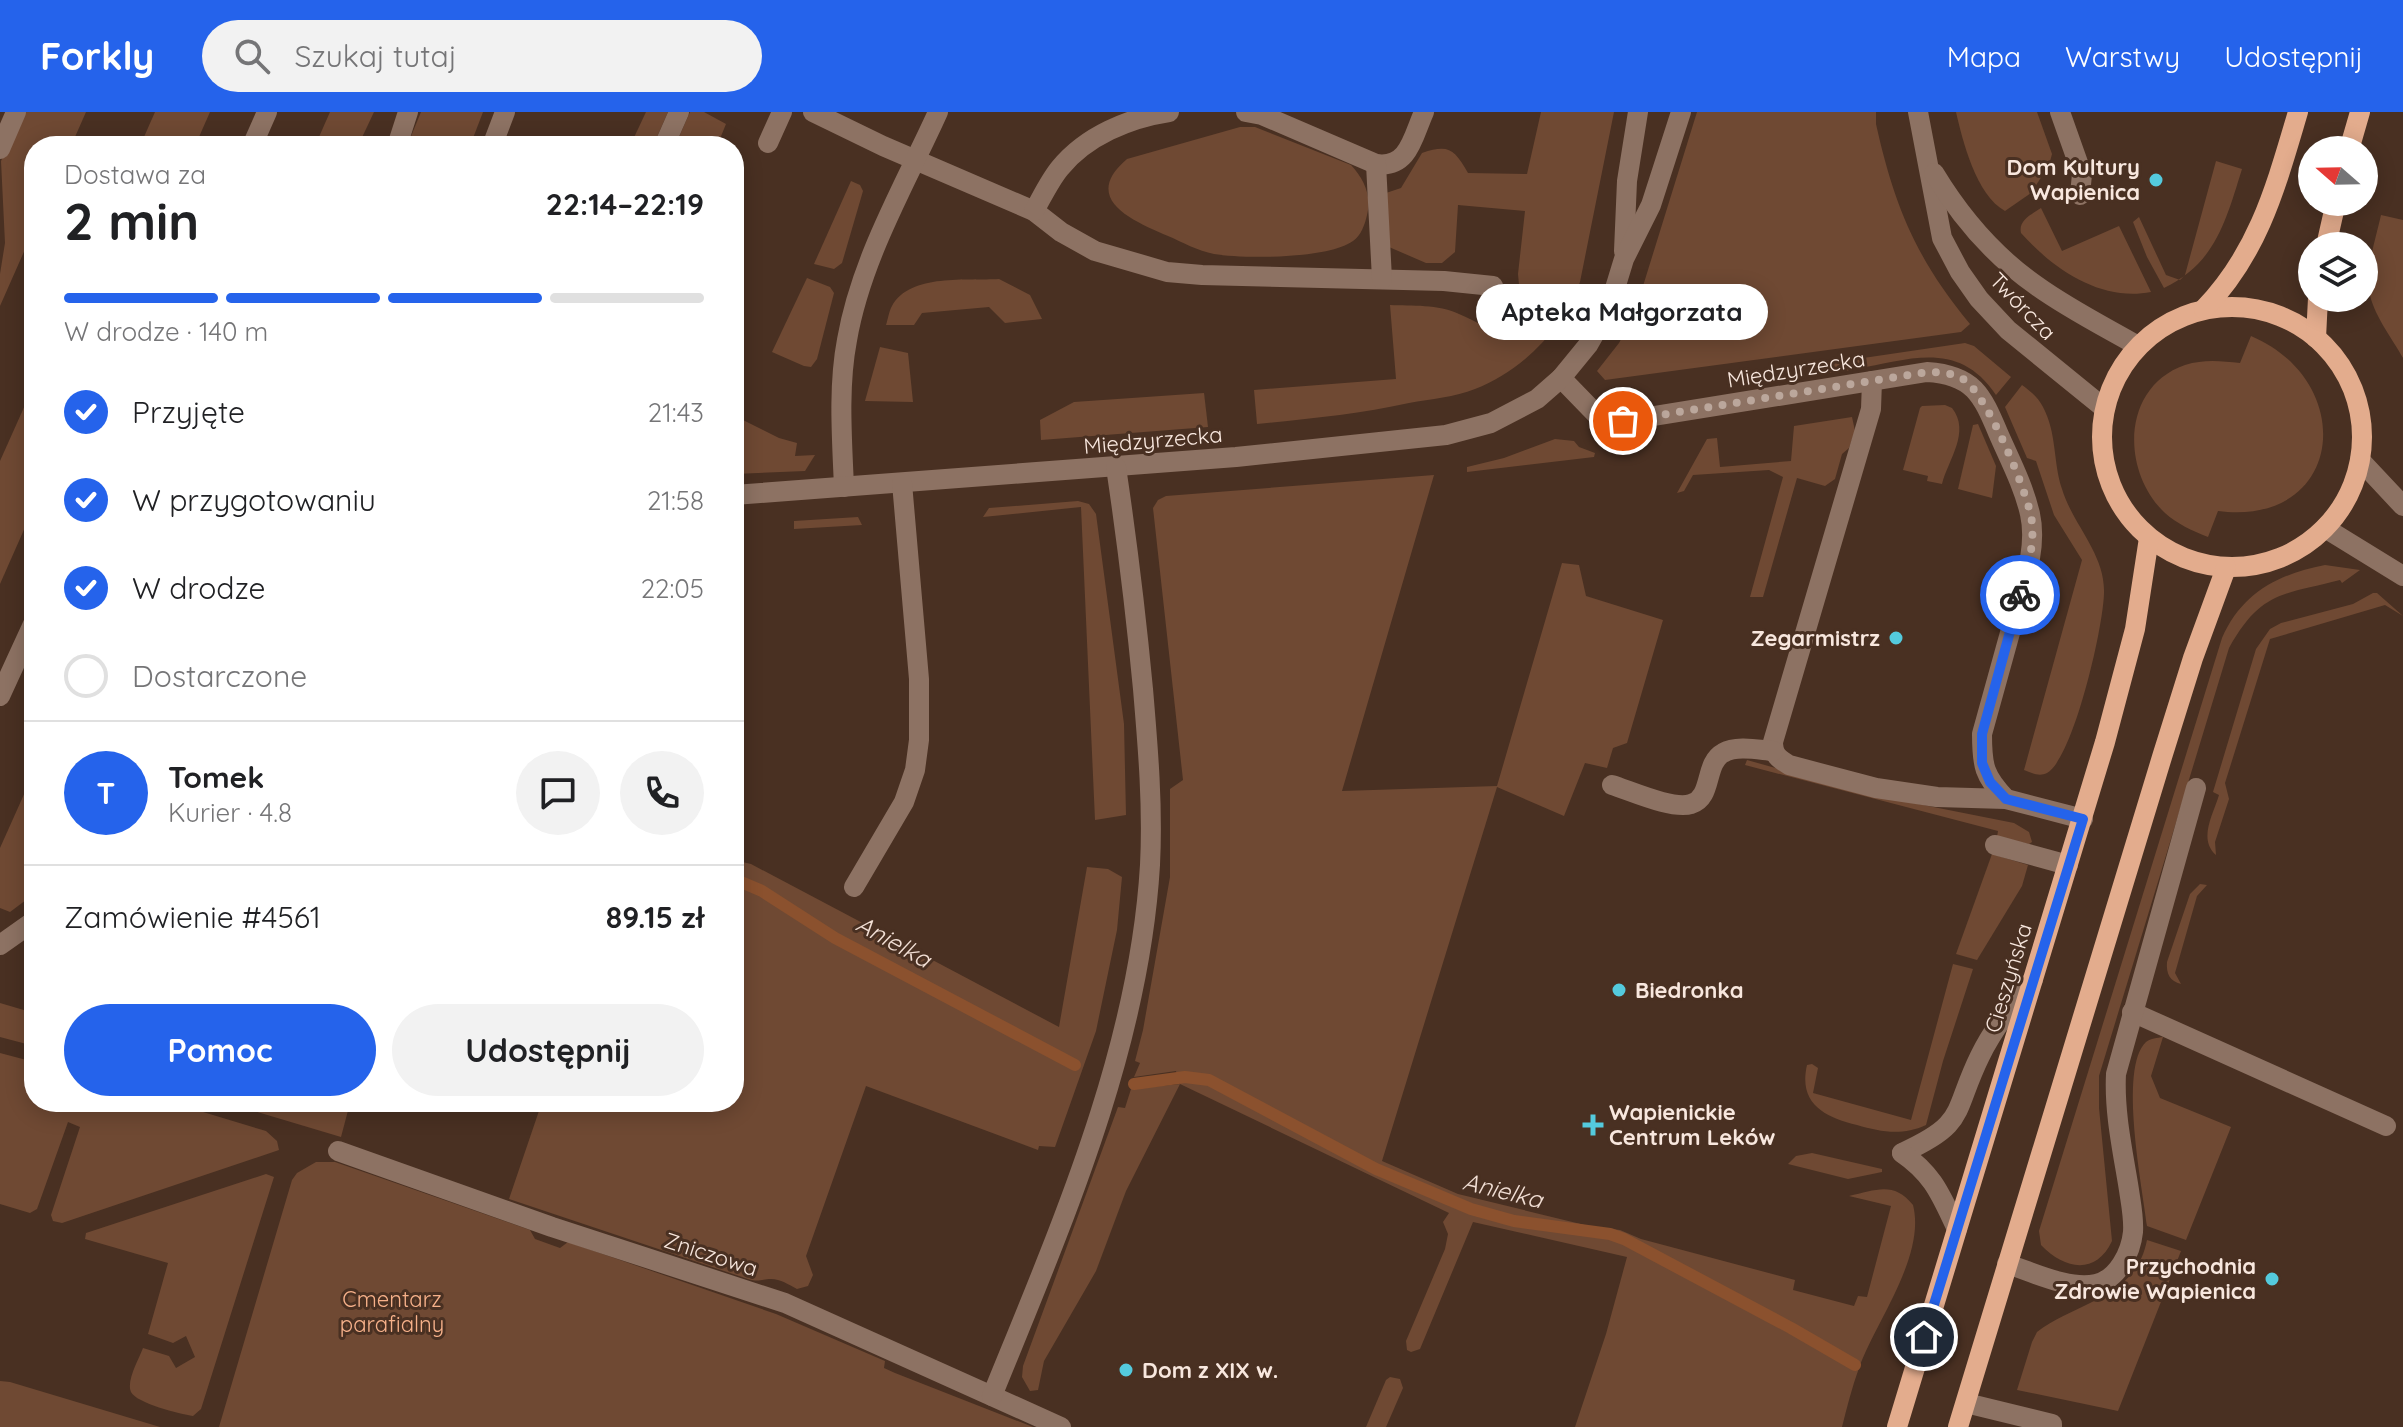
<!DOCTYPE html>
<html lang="pl">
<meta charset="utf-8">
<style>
body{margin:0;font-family:Quicksand,sans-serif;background:#f2f2f2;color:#202124;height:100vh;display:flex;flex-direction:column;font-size:30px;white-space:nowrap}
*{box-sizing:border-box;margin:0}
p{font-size:26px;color:#757577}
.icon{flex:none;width:44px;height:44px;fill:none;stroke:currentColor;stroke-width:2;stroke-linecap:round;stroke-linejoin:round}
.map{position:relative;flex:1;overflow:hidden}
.details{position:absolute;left:24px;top:24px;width:720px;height:976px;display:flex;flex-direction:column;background:#fff;border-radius:32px;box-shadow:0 4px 20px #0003}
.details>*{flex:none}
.needle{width:52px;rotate:290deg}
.tools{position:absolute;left:2298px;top:24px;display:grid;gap:16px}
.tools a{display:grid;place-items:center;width:80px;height:80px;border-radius:50%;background:#fff;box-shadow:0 4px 20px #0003;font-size:40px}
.pin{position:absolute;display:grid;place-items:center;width:68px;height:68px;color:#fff;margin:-34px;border:4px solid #fff;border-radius:50%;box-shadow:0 2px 8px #0007}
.courier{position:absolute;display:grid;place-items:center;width:80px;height:80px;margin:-40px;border:6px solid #2563eb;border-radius:50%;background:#fff;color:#222;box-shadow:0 2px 10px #0007}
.bubble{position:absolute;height:56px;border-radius:28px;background:#fff;box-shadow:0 4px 20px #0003;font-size:26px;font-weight:700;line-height:56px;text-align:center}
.head em{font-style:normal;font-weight:700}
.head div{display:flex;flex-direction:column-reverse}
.head{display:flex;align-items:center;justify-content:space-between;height:136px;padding:0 40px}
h1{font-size:52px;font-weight:700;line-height:60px}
.bar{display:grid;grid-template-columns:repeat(4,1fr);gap:12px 8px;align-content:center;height:96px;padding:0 40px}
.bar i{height:10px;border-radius:6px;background:#e0e0e0}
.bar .active{background:#2563eb}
.bar p{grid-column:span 4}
.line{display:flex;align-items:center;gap:20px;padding:0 40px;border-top:2px solid #e0e0e0}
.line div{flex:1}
.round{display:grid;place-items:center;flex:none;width:84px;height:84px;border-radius:42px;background:#f2f2f2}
ol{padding:0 40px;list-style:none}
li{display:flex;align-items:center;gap:24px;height:88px}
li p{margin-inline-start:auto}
li .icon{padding:8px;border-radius:50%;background:#2563eb;color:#fff;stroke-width:4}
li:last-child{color:#757577}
li i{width:44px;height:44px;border:4px solid #e0e0e0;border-radius:50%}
.cta{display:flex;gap:16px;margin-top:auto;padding:16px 40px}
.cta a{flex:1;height:92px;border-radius:48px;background:#2563eb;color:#fff;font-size:32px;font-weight:700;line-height:92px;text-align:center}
.cta a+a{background:#f2f2f2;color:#202124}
header{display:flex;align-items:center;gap:48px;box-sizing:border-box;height:112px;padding:0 40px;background:#2563eb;color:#fff}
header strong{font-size:38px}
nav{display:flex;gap:44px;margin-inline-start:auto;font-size:28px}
.search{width:560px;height:72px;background:#f2f2f2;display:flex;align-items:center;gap:20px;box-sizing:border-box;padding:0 28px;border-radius:44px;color:#757577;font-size:30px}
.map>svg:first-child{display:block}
</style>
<header>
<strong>Forkly</strong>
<div class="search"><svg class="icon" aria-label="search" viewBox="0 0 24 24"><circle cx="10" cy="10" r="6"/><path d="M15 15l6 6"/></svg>Szukaj tutaj</div>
<nav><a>Mapa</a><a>Warstwy</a><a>Udostępnij</a></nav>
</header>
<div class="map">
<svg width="2403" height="1315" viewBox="0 0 2403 1315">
<rect width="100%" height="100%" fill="#493022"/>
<!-- green -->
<g fill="#6f4933">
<polygon points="23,0 86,0 71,34 34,34 34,117 0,194 0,162 5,131 1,49"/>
<polygon points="155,0 210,0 195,34 140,34"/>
<polygon points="330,0 374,0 358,34 315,34"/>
<polygon points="421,0 483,0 470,34 407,34"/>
<polygon points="646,0 668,0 653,34 630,34"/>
<polygon points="690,0 704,0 726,12 717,34 675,34"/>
<path d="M1541 0H1614L1580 170C1563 217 1523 258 1475 277 1455 285 1431 287 1409 291 1359 302 1308 307 1257 312L1254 278 1396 267 1390 193C1412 194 1438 192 1459 202 1478 210 1489 218 1510 224L1522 205 1518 162 1525 99 1458 93 1455 140 1442 151H1426L1389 135 1386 81 1401 76 1422 41C1449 32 1454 37 1468 61L1527 62Z"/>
<path d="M1697 0H1876V12C1894 93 1916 147 1970 212L1961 220 1605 268 1597 259 1619 231 1634 203Z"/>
<path d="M1956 0H2037L2052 42 2049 53 2031 81 2005 99C1976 83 1963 30 1956 0Z"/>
<path d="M1240 15H1255L1351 53C1364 67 1372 84 1367 103 1365 112 1361 124 1353 129 1328 147 1244 147 1214 142 1198 139 1182 130 1168 124 1133 109 1080 87 1127 47Z"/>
<path d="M2216 49 2242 57C2226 108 2216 151 2164 176L2147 145 2133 110 2139 105 2166 163 2180 168 2185 163Z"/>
<polygon points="851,69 860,73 863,79 842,151 834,157 814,152"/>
<path d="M2041 96 2062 139 2119 114 2151 180C2101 190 2053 157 2021 121 2018 108 2032 102 2041 96Z"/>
<path d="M2381 103 2403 108V246C2392 226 2372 201 2369 178 2366 154 2376 126 2381 103Z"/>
<polygon points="807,166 830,175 834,181 817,247 811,255 804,254 772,240"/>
<path d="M999 167 1030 183 1042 207 1005 211 989 195 922 201 914 213H886C888 207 889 199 892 194 910 161 968 169 999 167Z"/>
<path d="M2251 224C2359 270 2344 415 2218 399L2208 425C2193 419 2177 412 2165 401 2121 360 2121 275 2185 253 2204 247 2221 249 2240 251Z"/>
<path d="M1965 231 1974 234 2011 265 1996 283C1959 228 1911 247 1856 257 1836 260 1828 265 1809 254Z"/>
<polygon points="880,235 908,241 913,290 865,289"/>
<polygon points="34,273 34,395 0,472 0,349"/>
<path d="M2022 273C2030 279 2038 285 2043 295 2057 321 2053 350 2062 377 2072 411 2104 441 2104 478 2105 509 2074 646 2047 661 2039 665 2032 661 2024 658L2082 448 2054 403 2036 349 2027 346 2005 295Z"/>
<polygon points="1204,281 1208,315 1041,328 1040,308 1074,290"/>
<path d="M1945 293 1952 296C1971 320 1948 348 1942 372L1927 369 1928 364 1903 358 1920 296 1922 294Z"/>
<polygon points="1852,305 1855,319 1849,336 1842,342 1835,367 1825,374 1797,366 1763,485 1750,485 1783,365 1769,358 1693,363 1684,379 1677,381 1707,327 1717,326 1720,355 1791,349 1794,314"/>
<polygon points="741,307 779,326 797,331 795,344 815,343 805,359 734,362 734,321"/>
<polygon points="1978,312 1996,354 1992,386 1958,377 1973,313"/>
<polygon points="1555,327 1574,329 1579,335 1595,341 1594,345 1467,360 1467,355 1504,346"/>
<path d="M1434 363 1342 679 1497 674 1562 451 1579 453 1586 484 1663 508 1627 631 1613 636 1607 656 1585 651 1564 704 1497 675 1382 1049 1458 1082 1593 1115 1620 1118 1641 1127 1795 1168 1793 1178 1854 1194 1858 1184 1867 1185 1891 1094 1849 1084C1876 1078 1894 1069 1913 1093 1926 1144 1876 1209 1859 1256 1852 1275 1847 1295 1842 1315H1575L1606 1222 1627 1145 1473 1110 1420 1237 1411 1240 1407 1238 1406 1229 1445 1137 1448 1122 1443 1110 1449 1101 1180 972 1126 1079 1096 1159 1044 1249 1038 1278 1030 1279 1022 1265 1023 1254 1118 995 1125 996 1131 977 1180 972 1176 959 1134 965 1140 951 1135 949 1143 918 1170 765V677L1183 668 1153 396 1158 388 1166 384Z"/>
<polygon points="1078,389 1089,392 1096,402 1124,612 1126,703 1095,708 1081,395 983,405 989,396"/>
<polygon points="858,405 862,413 794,417 794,409"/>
<path d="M2325 453 2360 458 2342 471 2340 468C2282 483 2261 479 2229 536L2099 964V996L2112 1129C2096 1163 2065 1158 2041 1133L2039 1119 2222 526C2242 481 2278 462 2325 453Z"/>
<path d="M2373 481H2377L2403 504 2385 493 2270 527 2225 671 2229 687 2215 730 2216 743C2198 727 2213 703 2219 683L2213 680 2256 537 2270 517 2281 511 2353 492Z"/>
<polygon points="1747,648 1868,682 2014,711 2029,720 2032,730 2029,732 1997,725 1998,719 1745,653"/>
<polygon points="34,660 34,782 10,800 0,796 0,736"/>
<polygon points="1992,742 2028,753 2022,774 1977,848 1956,842"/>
<path d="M734 748 751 752 1059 915 1087 755 1108 757 1122 765 1117 818 1096 919 1055 1035 1039 1034 1038 1038 866 974 806 1144 813 1163 808 1174 797 1177C788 1172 779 1166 769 1167 760 1168 758 1170 748 1167L509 1087 542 990H734Z"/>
<path d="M2200 772 2207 773 2197 784 2175 861 2181 872C2170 869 2166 862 2167 850L2190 782Z"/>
<path d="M1953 852 1973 857 1943 949 1926 1013C1902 1024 1881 1020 1857 1013 1825 1005 1798 992 1807 953L1812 952 1818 956 1813 981 1911 1008Z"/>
<polygon points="0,891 34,901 34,934 0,925"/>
<path d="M2163 925 2151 964 2160 986 2231 1015 2186 1128 2147 1114C2143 1077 2118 956 2146 930 2151 926 2157 926 2163 925Z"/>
<polygon points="0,941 34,950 34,990 170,990 266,1019 277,1029 279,1038 62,1111 53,1109 51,1103 80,1015 68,1010 37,1097 30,1101 0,1092"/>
<polygon points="224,990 348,990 350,991 341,1025"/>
<polygon points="1812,1041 1882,1057 1882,1060 1848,1067 1788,1052 1796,1044"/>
<polygon points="316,1050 335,1050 530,1118 535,1127 560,1136 568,1130 776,1202 885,1249 884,1256 895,1261 1033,1315 219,1315 292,1068 297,1061"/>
<path d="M266 1062 274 1065 201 1297 193 1304C180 1302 136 1291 131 1280 126 1269 139 1247 143 1236L169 1244 176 1256 195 1245 186 1224 173 1231 148 1222 168 1151 85 1127 86 1121Z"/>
<path d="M2147 1128 2181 1139 2118 1299 2017 1278 2032 1230 2037 1220C2078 1189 2136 1186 2147 1128Z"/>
<polygon points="1390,1265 1400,1267 1403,1276 1386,1315 1366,1315 1386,1268"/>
<polygon points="0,1269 10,1270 160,1315 0,1315"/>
</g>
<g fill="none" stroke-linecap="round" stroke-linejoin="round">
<!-- stream -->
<g stroke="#8b512e" stroke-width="12">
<polyline points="734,767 762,779 835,826 1075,953"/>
<polyline points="1134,972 1185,965 1209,968 1376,1057 1471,1097 1514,1109 1610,1122 1624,1127 1791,1216 1855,1253"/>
</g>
<!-- minor -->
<g stroke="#8d7263" stroke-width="20">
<polyline points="813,0 883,34 1034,99 1061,120 1095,139 1167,160 1202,163 1444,169 1493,174"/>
<path d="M1246 0 1262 3 1376 52C1409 57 1413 24 1424 0"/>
<polyline points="1918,0 1942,126 1960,160 1979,187 2008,218 2104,296"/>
<polyline points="2060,0 2082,62 2080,83"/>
<polyline points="768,31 782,0"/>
<polyline points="252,34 267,0"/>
<polyline points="397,34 408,0"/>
<polyline points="492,34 505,0"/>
<polyline points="664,34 679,0"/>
<polyline points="0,37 16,0"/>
<polyline points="1376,52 1382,167"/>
<path d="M1934 61C1960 104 1995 145 2037 174 2069 197 2105 215 2138 234"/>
<path d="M1034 99C1042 85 1050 68 1060 56 1086 24 1129 6 1169 0"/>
<polyline points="1624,139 1627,69 1638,0"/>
<path d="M1561 266 1595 301 1602 305 1623 309 1927 260C1974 263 1982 283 1999 323 2010 348 2024 375 2030 402 2038 438 2022 476 2013 510 2003 547 1992 585 1982 622 1982 654 1984 664 2006 687"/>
<path d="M1872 269 1871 297 1773 630C1773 643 1779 647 1789 653L1876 676 1937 685 2006 687 2083 707"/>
<polyline points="2360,348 2403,394"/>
<path d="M844 375C842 327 838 275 847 228 861 147 905 73 938 0"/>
<polyline points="734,383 1236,345 1446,323 1491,311 1537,287 1561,266 1588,233 1609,196 1624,147 1651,93 1681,0"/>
<polyline points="2325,416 2403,464"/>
<polyline points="0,584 34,510"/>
<path d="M1612 673C1631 679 1673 698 1691 692 1713 686 1704 651 1723 641 1737 633 1759 638 1773 639"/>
<polyline points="1995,733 2068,753"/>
<polyline points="854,775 904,690 915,658 919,628 919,567 902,371"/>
<polyline points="0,833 34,809"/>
<polyline points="2132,900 2386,1014"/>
<polyline points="338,1039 552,1115 785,1191 1061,1315"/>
<path d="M1902 1041C1968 1011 1952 1001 1980 944 1993 917 2013 892 2033 868"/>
<path d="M1902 1041C1934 1063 1941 1084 1957 1117"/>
<path d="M2007 1152C2033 1160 2068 1178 2096 1172 2118 1167 2131 1140 2133 1120 2134 1106 2131 1092 2129 1078 2123 1040 2114 1001 2116 962L2196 676"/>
<path d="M992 1284C1061 1114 1139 938 1150 753 1153 694 1148 636 1143 577 1136 503 1127 429 1116 355"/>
<polyline points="1966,1291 2052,1312 2052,1315"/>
</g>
<!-- major -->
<g stroke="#e3ac8d" stroke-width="20">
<polyline points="2349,38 2360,0"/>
<polyline points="2326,134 2336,90"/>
<circle cx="2232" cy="325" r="130"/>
<path d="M2204 197C2259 140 2276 74 2298 0"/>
<polyline points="2316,226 2318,186"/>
<polyline points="1897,1315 2105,630 2135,517 2149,426"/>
<polyline points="1958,1315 2162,645 2193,546 2226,456"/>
</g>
</g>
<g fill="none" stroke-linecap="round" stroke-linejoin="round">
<!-- done -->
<path stroke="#bba79c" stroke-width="8" stroke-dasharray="0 14.4" d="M1623 309 1927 260C1939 260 1953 261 1963 267 1987 282 2025 375 2031 404 2036 431 2027 457 2020 483"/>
<!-- route -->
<polyline stroke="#2563eb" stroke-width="10" points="1924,1225 2083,707 2006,687 1990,670 1982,651 1982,622 2020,483"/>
</g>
<!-- markers -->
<g fill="#54cadd" stroke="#493022" stroke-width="3">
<circle cx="2156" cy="68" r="8"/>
<circle cx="1896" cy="526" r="8"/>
<circle cx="1619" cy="878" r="8"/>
<path d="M1589 1001h8v8h8v8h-8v8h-8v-8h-8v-8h8z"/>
<circle cx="2272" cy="1167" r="8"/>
<circle cx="1126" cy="1258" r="8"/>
</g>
<g text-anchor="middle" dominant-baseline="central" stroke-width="6" stroke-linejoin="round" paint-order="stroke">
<!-- poi labels -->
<g font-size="22" font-weight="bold" fill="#f8e7de" stroke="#493022" text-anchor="end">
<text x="2140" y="55">Dom Kultury<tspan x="2140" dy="25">Wapienica</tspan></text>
<text x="1880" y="526">Zegarmistrz</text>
<text x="1635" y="878" text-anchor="start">Biedronka</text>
<text x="1609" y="1000" text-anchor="start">Wapienickie<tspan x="1609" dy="25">Centrum Leków</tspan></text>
<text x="2256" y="1154">Przychodnia<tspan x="2256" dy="25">Zdrowie Wapienica</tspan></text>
<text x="1142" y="1258" text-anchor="start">Dom z XIX w.</text>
</g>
<!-- street labels -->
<g font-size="22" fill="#f8e7de" stroke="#493022">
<text transform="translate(2023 194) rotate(46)">Twórcza</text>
<text transform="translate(1796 257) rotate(-9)">Międzyrzecka</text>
<text transform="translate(1153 328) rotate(-5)">Międzyrzecka</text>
<text transform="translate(2008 866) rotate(-73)">Cieszyńska</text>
<text transform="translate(711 1142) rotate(18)">Zniczowa</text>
</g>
<!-- park labels -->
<g font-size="22" fill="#f7b18a" stroke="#493022">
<text x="392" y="1187">Cmentarz<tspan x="392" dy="25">parafialny</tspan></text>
</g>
<!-- water labels -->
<g font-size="24" font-style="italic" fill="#f2dfd5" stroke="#493022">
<text transform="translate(894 829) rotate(29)">Anielka</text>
<text transform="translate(1503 1078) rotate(14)">Anielka</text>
</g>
</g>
</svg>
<div class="tools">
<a><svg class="needle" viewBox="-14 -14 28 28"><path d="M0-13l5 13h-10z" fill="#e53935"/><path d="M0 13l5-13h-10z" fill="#757577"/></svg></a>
<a><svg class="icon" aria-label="layers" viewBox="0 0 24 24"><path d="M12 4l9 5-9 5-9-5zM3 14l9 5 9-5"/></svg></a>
</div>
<div class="pin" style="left:1623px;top:309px;background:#ea580c"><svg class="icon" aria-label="bag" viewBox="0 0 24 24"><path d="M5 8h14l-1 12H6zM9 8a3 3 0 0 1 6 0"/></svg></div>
<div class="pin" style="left:1924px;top:1225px;background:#1f2937"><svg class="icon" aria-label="home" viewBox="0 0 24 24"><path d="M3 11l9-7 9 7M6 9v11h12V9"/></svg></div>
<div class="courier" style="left:2020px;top:483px"><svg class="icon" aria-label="bike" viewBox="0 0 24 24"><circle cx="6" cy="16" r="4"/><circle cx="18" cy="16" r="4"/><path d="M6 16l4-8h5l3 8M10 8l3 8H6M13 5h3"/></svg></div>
<div class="bubble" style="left:1476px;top:172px;width:292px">Apteka Małgorzata</div>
<section class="details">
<div class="head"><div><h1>2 min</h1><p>Dostawa za</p></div><em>22:14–22:19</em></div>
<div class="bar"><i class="active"></i><i class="active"></i><i class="active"></i><i></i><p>W drodze · 140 m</p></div>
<ol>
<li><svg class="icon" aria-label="check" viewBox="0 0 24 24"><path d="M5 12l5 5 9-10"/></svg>Przyjęte<p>21:43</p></li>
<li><svg class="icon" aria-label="check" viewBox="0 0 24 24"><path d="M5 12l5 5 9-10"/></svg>W przygotowaniu<p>21:58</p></li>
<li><svg class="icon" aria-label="check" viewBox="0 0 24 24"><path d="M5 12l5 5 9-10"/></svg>W drodze<p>22:05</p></li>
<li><i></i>Dostarczone</li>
</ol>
<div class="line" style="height:144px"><b class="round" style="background:#2563eb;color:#fff">T</b><div><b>Tomek</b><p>Kurier · 4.8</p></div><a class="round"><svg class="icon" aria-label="chat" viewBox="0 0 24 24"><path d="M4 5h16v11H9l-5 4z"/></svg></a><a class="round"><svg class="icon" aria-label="phone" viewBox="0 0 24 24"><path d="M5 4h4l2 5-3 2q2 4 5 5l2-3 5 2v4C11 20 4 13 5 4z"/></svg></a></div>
<div class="line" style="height:104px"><div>Zamówienie #4561</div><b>89.15 zł</b></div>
<div class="cta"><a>Pomoc</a><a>Udostępnij</a></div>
</section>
</div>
